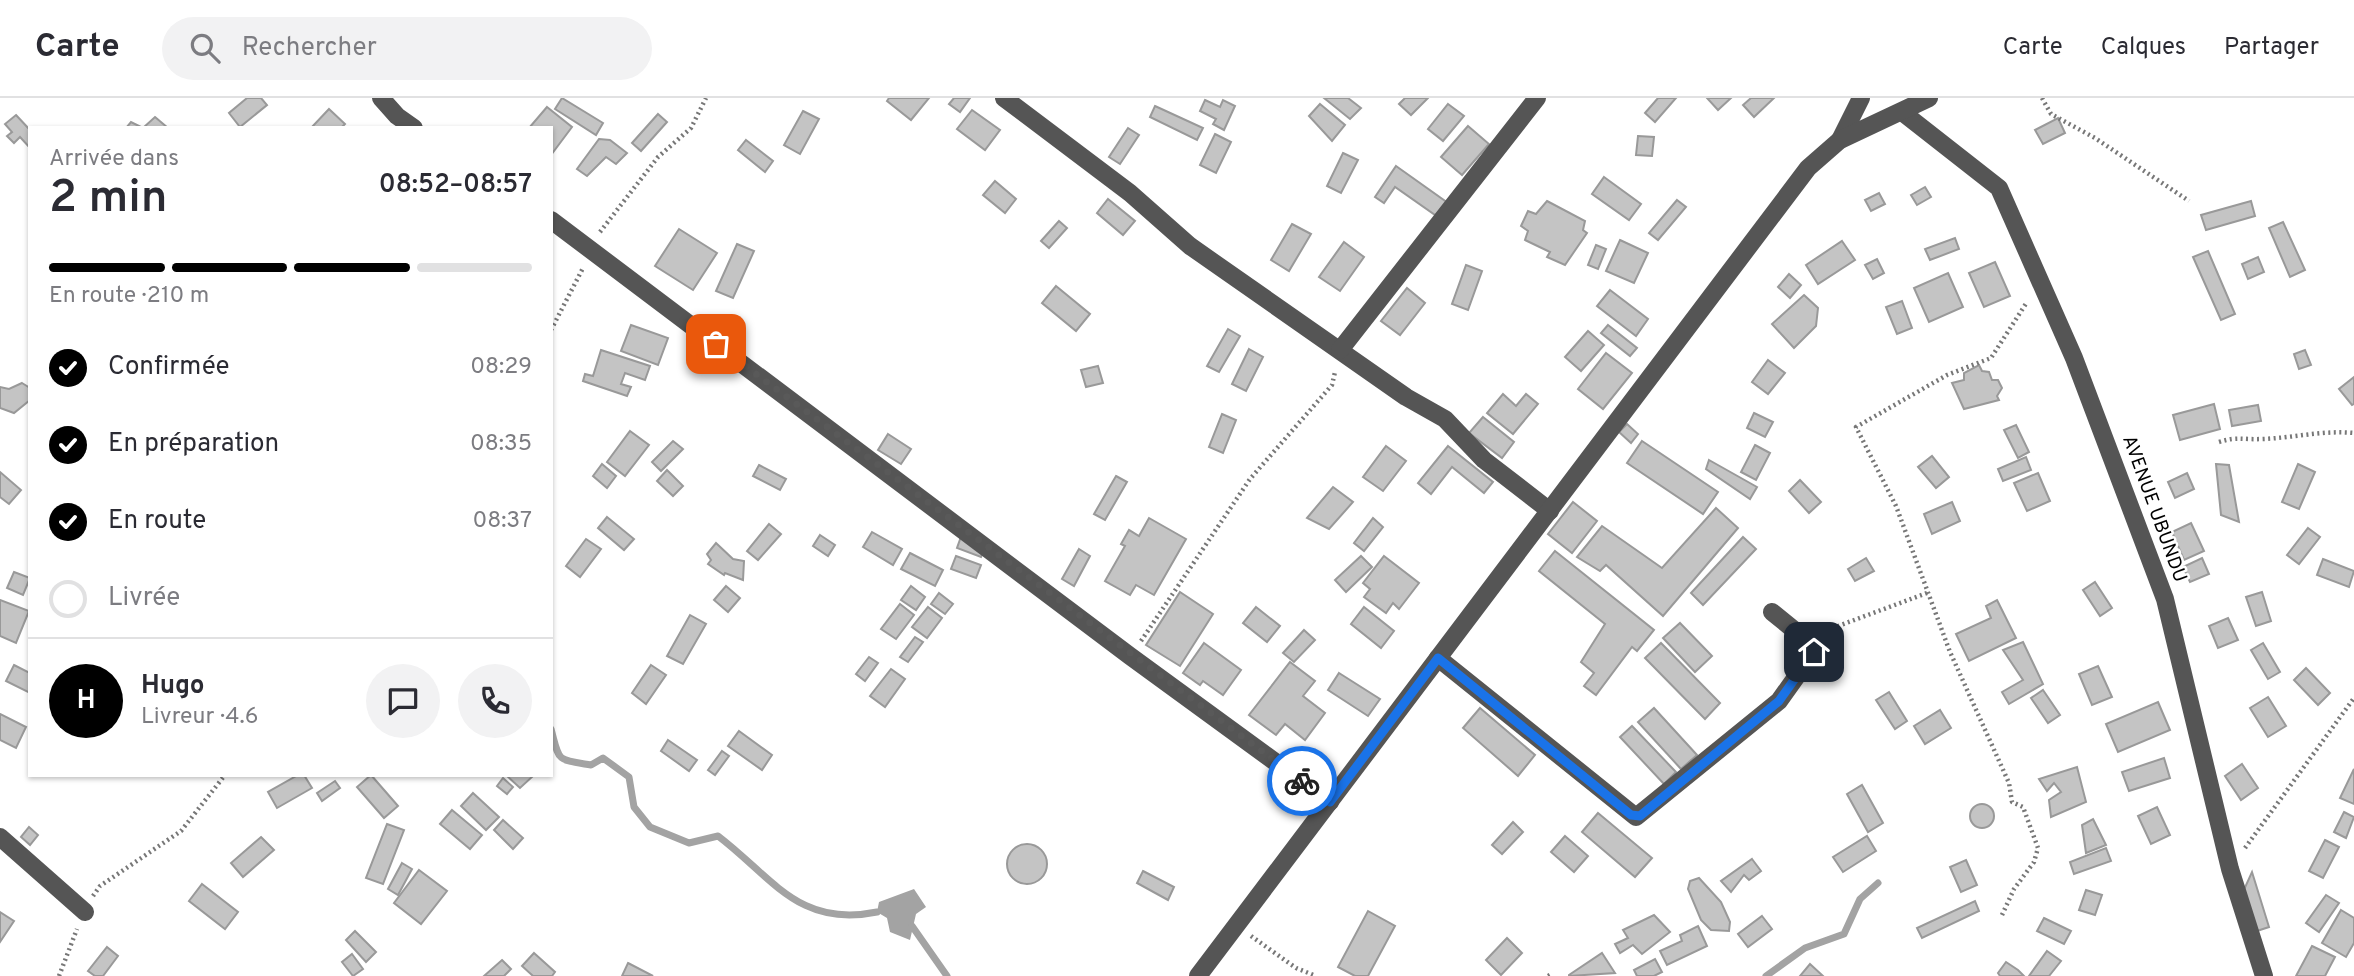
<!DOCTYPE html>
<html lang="fr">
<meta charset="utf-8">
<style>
body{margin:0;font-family:Overpass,sans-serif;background:#f2f2f3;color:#2b2b33;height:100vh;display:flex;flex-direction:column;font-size:26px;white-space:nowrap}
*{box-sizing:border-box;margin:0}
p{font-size:23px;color:#7c7c81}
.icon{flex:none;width:38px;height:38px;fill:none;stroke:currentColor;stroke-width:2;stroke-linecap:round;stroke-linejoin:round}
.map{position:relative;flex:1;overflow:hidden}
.side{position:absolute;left:28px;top:28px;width:525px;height:651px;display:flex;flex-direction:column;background:#fff;border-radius:0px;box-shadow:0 2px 5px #0004}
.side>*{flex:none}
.pin{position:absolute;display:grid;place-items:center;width:60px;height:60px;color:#fff;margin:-30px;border-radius:14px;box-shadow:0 4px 10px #0006}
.courier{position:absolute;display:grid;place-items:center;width:70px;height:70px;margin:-35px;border:5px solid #1a73e8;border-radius:50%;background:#fff;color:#222;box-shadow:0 2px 9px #0007}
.headline em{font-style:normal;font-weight:600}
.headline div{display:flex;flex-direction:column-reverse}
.headline{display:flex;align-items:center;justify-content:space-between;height:119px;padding:0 21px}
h1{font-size:46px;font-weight:600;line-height:52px}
.bar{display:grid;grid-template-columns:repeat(4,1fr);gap:10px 7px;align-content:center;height:84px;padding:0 21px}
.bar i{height:9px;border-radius:5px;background:#e1e1e2}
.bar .on{background:#000}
.bar p{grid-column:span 4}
.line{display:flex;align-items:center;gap:18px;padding:0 21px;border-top:2px solid #e1e1e2}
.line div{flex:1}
.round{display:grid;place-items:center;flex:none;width:74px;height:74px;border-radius:37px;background:#f2f2f3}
ol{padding:0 21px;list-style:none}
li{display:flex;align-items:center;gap:21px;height:77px}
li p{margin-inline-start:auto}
li .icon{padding:7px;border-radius:50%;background:#000;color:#fff;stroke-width:4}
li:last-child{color:#7c7c81}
li i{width:38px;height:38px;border:4px solid #e1e1e2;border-radius:50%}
header{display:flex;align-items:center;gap:42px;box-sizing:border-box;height:98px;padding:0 35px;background:#fff;border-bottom:2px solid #e1e1e2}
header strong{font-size:33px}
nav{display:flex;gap:38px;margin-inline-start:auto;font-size:24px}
.search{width:490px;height:63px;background:#f2f2f3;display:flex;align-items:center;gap:18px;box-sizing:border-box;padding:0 24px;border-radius:38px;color:#7c7c81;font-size:26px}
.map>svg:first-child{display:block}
</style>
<header>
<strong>Carte</strong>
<div class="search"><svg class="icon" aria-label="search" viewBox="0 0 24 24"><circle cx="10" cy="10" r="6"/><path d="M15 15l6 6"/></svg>Rechercher</div>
<nav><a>Carte</a><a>Calques</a><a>Partager</a></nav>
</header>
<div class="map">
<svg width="2354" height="878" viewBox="0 0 2354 878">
<rect width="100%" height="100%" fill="#fff"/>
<!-- water -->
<polygon fill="#a3a3a3" points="914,791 926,809 916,816 910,842 890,834 887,820 877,814 879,804"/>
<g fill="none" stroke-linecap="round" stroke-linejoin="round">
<!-- stream -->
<g stroke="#a3a3a3" stroke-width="7">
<path d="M551 631C560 664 555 661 591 667L603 660 629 679 634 709 650 729 689 745 718 738C773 780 799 830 877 814"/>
<polyline points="912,828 947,878"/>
<polyline points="1766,878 1805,850 1844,836 1860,801 1878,785"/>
</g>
</g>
<!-- building -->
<g fill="#c4c4c4" stroke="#999" stroke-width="2">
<polygon points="247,0 261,0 267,7 240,29 229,15"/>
<polygon points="562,0 603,25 596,37 555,11"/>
<polygon points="889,0 929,0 911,22 887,3"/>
<polygon points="954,0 970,0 960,14 949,6"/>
<polygon points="1324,0 1348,0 1361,10 1350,21"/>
<polygon points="1405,0 1428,0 1411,17 1399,6"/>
<polygon points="1658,0 1676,0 1655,24 1645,15"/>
<polygon points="1707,0 1731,0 1718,12"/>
<polygon points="1751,0 1774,0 1754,19 1743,7"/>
<polygon points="1205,2 1220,9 1223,2 1235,8 1224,32 1213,26 1216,21 1200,13"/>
<polygon points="1320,6 1345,27 1332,43 1309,18"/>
<polygon points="1448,6 1464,18 1443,43 1428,31"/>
<polygon points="1155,8 1203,30 1197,42 1150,19"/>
<polygon points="547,9 572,29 551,57 551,30 529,30"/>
<polygon points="329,11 345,26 341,30 311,30"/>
<polygon points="972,12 1000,32 985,52 957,31"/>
<polygon points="803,13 819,21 800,56 784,47"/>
<polygon points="658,16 667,24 641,53 632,45"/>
<polygon points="16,17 30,32 30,50 20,39 14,45 7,38 12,34 5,26"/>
<polygon points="155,19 168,30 126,30 131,24 143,30"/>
<polygon points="2058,20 2065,35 2043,46 2035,32"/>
<polygon points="1468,28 1489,46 1462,77 1441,59"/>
<polygon points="1128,30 1139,37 1120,66 1109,59"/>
<polygon points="1215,36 1231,44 1216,75 1200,67"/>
<polygon points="1638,38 1654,39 1652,58 1636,57"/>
<polygon points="599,41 610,42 627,55 616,66 606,59 587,78 577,71"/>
<polygon points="746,42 773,63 765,74 738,52"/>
<polygon points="1343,55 1358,62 1341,95 1327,88"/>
<polygon points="1396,68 1448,105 1438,119 1395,89 1384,105 1375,99"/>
<polygon points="1604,79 1641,106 1629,122 1592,96"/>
<polygon points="995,83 1016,101 1005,115 983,97"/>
<polygon points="1925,89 1931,99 1917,107 1911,97"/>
<polygon points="1879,95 1885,106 1871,113 1865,102"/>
<polygon points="1108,101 1135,123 1123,137 1097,115"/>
<polygon points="1677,102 1686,109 1658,142 1649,135"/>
<polygon points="1547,103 1585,123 1583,132 1587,135 1565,167 1547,159 1550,154 1525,142 1528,133 1521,128 1528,113 1536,116"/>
<polygon points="2251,103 2255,118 2206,132 2201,117"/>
<polygon points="1059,123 1067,130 1049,150 1041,143"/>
<polygon points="2283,124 2305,172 2290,179 2269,130"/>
<polygon points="1292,126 1311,136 1289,173 1271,162"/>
<polygon points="679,131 717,155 693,192 655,168"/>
<polygon points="1955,140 1959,151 1930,162 1925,151"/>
<polygon points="1620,142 1648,155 1634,185 1606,173"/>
<polygon points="1842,143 1855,162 1818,186 1806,167"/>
<polygon points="1344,144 1364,159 1340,193 1319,179"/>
<polygon points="737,146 754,153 733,200 716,193"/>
<polygon points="1596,147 1606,151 1598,171 1588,167"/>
<polygon points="2208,153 2235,216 2221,222 2193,159"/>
<polygon points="2258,159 2264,174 2248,181 2242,166"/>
<polygon points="1877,161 1884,175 1873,181 1865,167"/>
<polygon points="1995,164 2010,198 1984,209 1969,175"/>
<polygon points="1466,167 1482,173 1468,212 1452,206"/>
<polygon points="1948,175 1963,209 1929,224 1914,190"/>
<polygon points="1789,176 1801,187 1790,200 1778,189"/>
<polygon points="1056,188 1090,216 1076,233 1042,205"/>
<polygon points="1407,190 1425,205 1400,237 1381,223"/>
<polygon points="1610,192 1648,221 1636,238 1597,208"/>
<polygon points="1804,197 1818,210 1816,228 1794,250 1772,226"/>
<polygon points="1902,203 1912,230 1897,236 1886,209"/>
<polygon points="631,227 668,240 658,267 621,253"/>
<polygon points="1608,227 1637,250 1630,258 1601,235"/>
<polygon points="1228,231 1240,238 1219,274 1207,268"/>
<polygon points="1588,233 1604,247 1581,273 1565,259"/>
<polygon points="1249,251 1263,259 1246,293 1232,286"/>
<polygon points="601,252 650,268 645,282 625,275 621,286 631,289 627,298 583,283 585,276 593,278"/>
<polygon points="2305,252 2311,267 2299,271 2294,256"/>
<polygon points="1606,255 1632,275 1603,311 1578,291"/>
<polygon points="1768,262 1785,275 1768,296 1752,284"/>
<polygon points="1979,267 1982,273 1989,274 1992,282 1998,282 2002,290 1997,298 1999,302 1964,311 1952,285 1964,282 1964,275"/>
<polygon points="1098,268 1103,285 1086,289 1081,272"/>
<polygon points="2354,279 2354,306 2352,307 2339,291"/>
<polygon points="22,285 30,290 30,302 14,315 0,310 0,289 9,291"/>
<polygon points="1503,296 1516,308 1526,296 1538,306 1513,336 1487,315"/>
<polygon points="2214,306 2220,331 2180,342 2173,317"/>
<polygon points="2258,307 2261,323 2232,328 2229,312"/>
<polygon points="1754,315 1773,324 1765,339 1747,330"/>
<polygon points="1222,316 1236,322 1223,355 1209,349"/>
<polygon points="1483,319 1514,344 1502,360 1469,335"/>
<polygon points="1627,326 1638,336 1631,345 1619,334"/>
<polygon points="2016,327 2029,354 2018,360 2004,332"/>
<polygon points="630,333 649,347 625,378 607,364"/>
<polygon points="888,336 911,351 901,366 878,352"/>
<polygon points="673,343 683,351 661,373 652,364"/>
<polygon points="1642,343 1718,394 1703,416 1627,365"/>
<polygon points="1755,347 1770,355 1756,382 1741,374"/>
<polygon points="1386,348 1406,363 1383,393 1363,379"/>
<polygon points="1448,348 1493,384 1484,395 1452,369 1431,396 1418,385"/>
<polygon points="1932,358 1949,379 1936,390 1918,369"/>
<polygon points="2026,359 2031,372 2003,383 1998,371"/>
<polygon points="1709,362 1757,389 1750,401 1706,371"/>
<polygon points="602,366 616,378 607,390 593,378"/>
<polygon points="2216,366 2229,367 2239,424 2221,417"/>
<polygon points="2298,366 2315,374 2299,411 2282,404"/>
<polygon points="759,367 786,381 780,392 753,378"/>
<polygon points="667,372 683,388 673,398 657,383"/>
<polygon points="0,374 21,392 9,406 0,399"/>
<polygon points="2038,375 2050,403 2027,413 2014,385"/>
<polygon points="2187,375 2194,391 2175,400 2168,384"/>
<polygon points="1116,378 1127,384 1105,422 1094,416"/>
<polygon points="1800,382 1821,404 1809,415 1789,393"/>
<polygon points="1333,389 1353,404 1329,431 1307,420"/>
<polygon points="1573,404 1597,423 1572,455 1548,436"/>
<polygon points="1952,404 1960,423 1932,436 1924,416"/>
<polygon points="1716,410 1738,430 1663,518 1606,467 1600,473 1577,459 1602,428 1662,470"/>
<polygon points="607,419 634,441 624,452 598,430"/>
<polygon points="1149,420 1186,441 1154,497 1136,487 1130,497 1105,483 1125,448 1121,446 1129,432 1139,438"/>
<polygon points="1373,420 1383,429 1364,453 1354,445"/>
<polygon points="2191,425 2204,453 2184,462 2172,434"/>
<polygon points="769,426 781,436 758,462 747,453"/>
<polygon points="2308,430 2320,439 2299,466 2287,457"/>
<polygon points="963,433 987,443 981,459 957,450"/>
<polygon points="872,434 902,451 893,467 863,449"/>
<polygon points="820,437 835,447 828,458 813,448"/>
<polygon points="1743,439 1756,451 1703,507 1691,495"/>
<polygon points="586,441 601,451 580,479 566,468"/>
<polygon points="716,445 733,461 744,463 743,482 725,475 724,477 708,466 711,462 707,456"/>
<polygon points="1079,451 1090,458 1074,488 1062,481"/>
<polygon points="1555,453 1654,532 1637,553 1632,549 1596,597 1584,588 1594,575 1581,564 1605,526 1539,473"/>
<polygon points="910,455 943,472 935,488 901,471"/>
<polygon points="956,458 981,467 976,480 951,471"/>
<polygon points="1361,458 1372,469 1346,494 1335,482"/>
<polygon points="1384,458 1419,485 1399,511 1393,505 1386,515 1364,499 1370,491 1363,485"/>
<polygon points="1866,460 1874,473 1855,483 1848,471"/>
<polygon points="2202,460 2209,476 2190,484 2183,469"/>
<polygon points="2323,461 2354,473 2349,489 2317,477"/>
<polygon points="14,474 30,480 23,497 7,490"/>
<polygon points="2095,484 2112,510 2100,518 2083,492"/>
<polygon points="726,488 740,500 728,514 714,502"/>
<polygon points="911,488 925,499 916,512 901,502"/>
<polygon points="1180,494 1213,516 1180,568 1146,547"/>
<polygon points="2262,494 2271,523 2256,528 2246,499"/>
<polygon points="939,495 953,506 945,516 931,506"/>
<polygon points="0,502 29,513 16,545 0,538"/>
<polygon points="1997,502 2016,540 1969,563 1956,536 1991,520 1986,508"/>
<polygon points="900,506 914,517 896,541 881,531"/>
<polygon points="928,509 942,520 927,540 912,529"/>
<polygon points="1256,509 1280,528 1267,544 1243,525"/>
<polygon points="1364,509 1394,533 1381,550 1351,526"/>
<polygon points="690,517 706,526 683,566 667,558"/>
<polygon points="2228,520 2238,542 2218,550 2209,528"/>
<polygon points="1680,525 1712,558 1695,574 1663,540"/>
<polygon points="1304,532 1315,542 1294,564 1283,555"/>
<polygon points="915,539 923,544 908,564 900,559"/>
<polygon points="2023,544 2043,586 2009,606 2002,594 2023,582 2003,552"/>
<polygon points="1204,545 1241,572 1223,597 1203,583 1200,587 1183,575"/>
<polygon points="1661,545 1720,605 1705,621 1645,560"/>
<polygon points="2263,545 2280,574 2268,581 2251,552"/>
<polygon points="869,559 878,565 865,583 856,576"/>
<polygon points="1290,564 1315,583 1303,598 1325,615 1305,642 1285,626 1276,637 1249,617"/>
<polygon points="14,567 30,575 30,595 6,583"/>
<polygon points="651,567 666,577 646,606 632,595"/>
<polygon points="2098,568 2112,599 2092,607 2079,576"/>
<polygon points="2306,570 2330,595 2318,607 2294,582"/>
<polygon points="891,571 905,581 885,609 870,598"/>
<polygon points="1339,575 1380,601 1368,618 1328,592"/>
<polygon points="2043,592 2060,617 2048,625 2031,600"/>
<polygon points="1889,594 1907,623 1895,631 1876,602"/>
<polygon points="2268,599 2286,628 2268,639 2250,610"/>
<polygon points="2158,604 2170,632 2118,654 2106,626"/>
<polygon points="1480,610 1535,657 1518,678 1463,630"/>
<polygon points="1654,610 1697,657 1681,671 1638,624"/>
<polygon points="1940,612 1951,630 1925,646 1914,628"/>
<polygon points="0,616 26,629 16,650 0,642"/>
<polygon points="1632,628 1676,674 1664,686 1620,639"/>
<polygon points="739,633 772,657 762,672 728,648"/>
<polygon points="668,642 697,662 689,673 661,653"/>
<polygon points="722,653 729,658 715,677 708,672"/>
<polygon points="2164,660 2170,680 2129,693 2122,674"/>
<polygon points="2242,666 2258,690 2241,702 2225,678"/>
<polygon points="2077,669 2086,704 2051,719 2049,702 2061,694 2054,685 2047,693 2039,681"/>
<polygon points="2354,671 2354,706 2340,700"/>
<polygon points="298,677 304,677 312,690 277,710 268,694"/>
<polygon points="371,677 398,708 384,720 357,689"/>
<polygon points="506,677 532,677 533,678 520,690"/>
<polygon points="503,680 513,689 507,696 497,688"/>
<polygon points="335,683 340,690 322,703 317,695"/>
<polygon points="1862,687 1883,725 1868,734 1847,696"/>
<polygon points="473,695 499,719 486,732 461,708"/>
<circle cx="1982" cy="718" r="12"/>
<polygon points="2157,709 2170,737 2151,746 2138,718"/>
<polygon points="452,712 482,737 470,751 440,726"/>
<polygon points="2344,714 2354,719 2346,740 2334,734"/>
<polygon points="1598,715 1652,760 1635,779 1582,734"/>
<polygon points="2093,721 2106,747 2086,755 2082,727"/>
<polygon points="503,722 523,740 513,751 494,732"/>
<polygon points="1513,724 1523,734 1502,756 1492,747"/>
<polygon points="387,726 404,732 383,786 366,780"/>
<polygon points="29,729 38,737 30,747 21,739"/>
<polygon points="1565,738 1588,758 1574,774 1551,754"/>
<polygon points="1867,738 1876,753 1843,774 1833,759"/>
<polygon points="261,739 274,752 243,779 231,765"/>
<polygon points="2325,742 2339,749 2323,780 2309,773"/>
<circle cx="1027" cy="766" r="20"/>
<polygon points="2106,750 2111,763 2074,776 2070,764"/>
<polygon points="1752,761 1761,773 1749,782 1744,777 1731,794 1721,783"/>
<polygon points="1966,762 1977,787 1961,794 1950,769"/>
<polygon points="402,765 412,771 398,797 388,791"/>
<polygon points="419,772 447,793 421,826 394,805"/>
<polygon points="1143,773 1174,789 1168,802 1137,785"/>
<polygon points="2252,774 2269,829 2254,834 2242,796"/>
<polygon points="1699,780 1721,804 1730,824 1729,833 1711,832 1701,822 1688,791 1690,783"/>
<polygon points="202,786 238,814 225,831 189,803"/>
<polygon points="2086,792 2102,797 2095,817 2079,812"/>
<polygon points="2326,797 2339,805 2319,834 2306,825"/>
<polygon points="1975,803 1979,813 1922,840 1917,830"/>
<polygon points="2341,812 2354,820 2354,845 2346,859 2322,845"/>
<polygon points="1368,813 1395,828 1368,878 1355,878 1338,869"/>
<polygon points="0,814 14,823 0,844"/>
<polygon points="1654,817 1670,834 1642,856 1633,847 1620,855 1615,846 1628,840 1623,832"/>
<polygon points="1762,818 1772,831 1748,849 1738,836"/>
<polygon points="2044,820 2071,833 2064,846 2037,833"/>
<polygon points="1698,828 1707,848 1667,867 1660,853 1682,843 1680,837"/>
<polygon points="355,833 376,854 366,864 346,842"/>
<polygon points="1507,840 1522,855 1501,877 1486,862"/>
<polygon points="2312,848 2335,859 2325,878 2296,878"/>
<polygon points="107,849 118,858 103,878 95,878 88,873"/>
<polygon points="2047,853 2061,863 2049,878 2029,878"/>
<polygon points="534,855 555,874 552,878 533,878 522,868"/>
<polygon points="1602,855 1615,875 1569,878 1569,877"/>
<polygon points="352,856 363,871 353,878 342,864"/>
<polygon points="1655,861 1662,874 1654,878 1637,878 1634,872"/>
<polygon points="502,862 511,871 504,878 484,878"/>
<polygon points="2006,864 2018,872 2024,878 2000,878 1998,875"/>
<polygon points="628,865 653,878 622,878"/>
<polygon points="1810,866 1823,878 1800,878"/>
</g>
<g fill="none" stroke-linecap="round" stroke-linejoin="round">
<!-- path -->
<g stroke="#777" stroke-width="4.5" stroke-dasharray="2 3.5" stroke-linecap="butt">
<polyline points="2042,0 2051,16 2095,40 2189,103"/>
<polyline points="600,134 658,59 691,30 706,0"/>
<polyline points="551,232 583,170"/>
<path d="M2219 344C2238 338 2243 342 2262 341 2293 340 2322 332 2354 335"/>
<polyline points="1822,534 1927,495"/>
<polyline points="1141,543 1250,381 1332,287 1335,274"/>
<polyline points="2245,750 2354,600"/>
<polyline points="93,798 100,788 181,733 225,677"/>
<polyline points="2002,817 2014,791 2034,764 2038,750 2023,709 2012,704 2009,685 1950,554 1896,408 1856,329 1947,277 1991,260 2027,204"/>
<polyline points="1251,838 1296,870 1316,878"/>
<polyline points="59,878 77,831"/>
<polyline points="1548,878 1550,877"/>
</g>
<!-- minor -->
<g stroke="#555" stroke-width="18">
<polyline points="381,0 397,18 414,30"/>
<polyline points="1004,0 1130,95 1190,148 1406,299 1445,321 1484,362 1550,413"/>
<polyline points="1902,14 1999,90 2074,260 2165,501 2230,771 2264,878"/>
<polyline points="1840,42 1861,0"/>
<polyline points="551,122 1130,558 1330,704"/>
<polyline points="1340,252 1537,0"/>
<polyline points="1438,560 1636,719 1779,603 1814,554 1804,540 1772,514"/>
<polyline points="0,739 85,814"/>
<polyline points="1198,878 1808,70 1840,42 1929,0"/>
</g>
</g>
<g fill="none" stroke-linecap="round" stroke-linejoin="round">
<!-- done -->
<polyline stroke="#595959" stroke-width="7" stroke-dasharray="0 12.6" points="716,246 1302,683"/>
<!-- route -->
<polyline stroke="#1a73e8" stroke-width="9" points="1302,683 1330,704 1438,560 1631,717 1640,718 1779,603 1814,554"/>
</g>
<g text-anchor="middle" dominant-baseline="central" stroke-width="5" stroke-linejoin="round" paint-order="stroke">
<!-- street labels -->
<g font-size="19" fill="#000" stroke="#fff">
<text transform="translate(2154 411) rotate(70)">AVENUE UBUNDU</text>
</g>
</g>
</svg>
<div class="pin" style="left:716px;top:246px;background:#ea580c"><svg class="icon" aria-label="bag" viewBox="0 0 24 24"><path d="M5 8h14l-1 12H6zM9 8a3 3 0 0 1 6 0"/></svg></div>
<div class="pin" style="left:1814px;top:554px;background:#1f2937"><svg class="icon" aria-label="home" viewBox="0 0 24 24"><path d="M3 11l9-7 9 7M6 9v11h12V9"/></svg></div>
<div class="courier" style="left:1302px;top:683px"><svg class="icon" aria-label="bike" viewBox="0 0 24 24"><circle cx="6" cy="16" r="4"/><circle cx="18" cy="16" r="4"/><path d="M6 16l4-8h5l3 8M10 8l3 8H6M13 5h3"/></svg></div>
<section class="side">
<div class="headline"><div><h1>2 min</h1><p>Arrivée dans</p></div><em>08:52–08:57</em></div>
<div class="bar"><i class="on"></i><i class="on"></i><i class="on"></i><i></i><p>En route · 210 m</p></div>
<ol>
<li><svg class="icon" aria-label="check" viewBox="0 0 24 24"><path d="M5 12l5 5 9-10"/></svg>Confirmée<p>08:29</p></li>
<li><svg class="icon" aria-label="check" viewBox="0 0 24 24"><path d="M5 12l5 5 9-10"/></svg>En préparation<p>08:35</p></li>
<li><svg class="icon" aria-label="check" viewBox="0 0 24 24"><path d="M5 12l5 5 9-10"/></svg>En route<p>08:37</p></li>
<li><i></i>Livrée</li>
</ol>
<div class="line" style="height:126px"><b class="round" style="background:#000;color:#fff">H</b><div><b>Hugo</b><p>Livreur · 4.6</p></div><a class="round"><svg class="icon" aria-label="chat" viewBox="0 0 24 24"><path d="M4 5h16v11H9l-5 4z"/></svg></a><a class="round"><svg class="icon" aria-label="phone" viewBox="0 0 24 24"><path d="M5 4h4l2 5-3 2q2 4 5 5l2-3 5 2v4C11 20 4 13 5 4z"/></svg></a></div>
</section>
</div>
